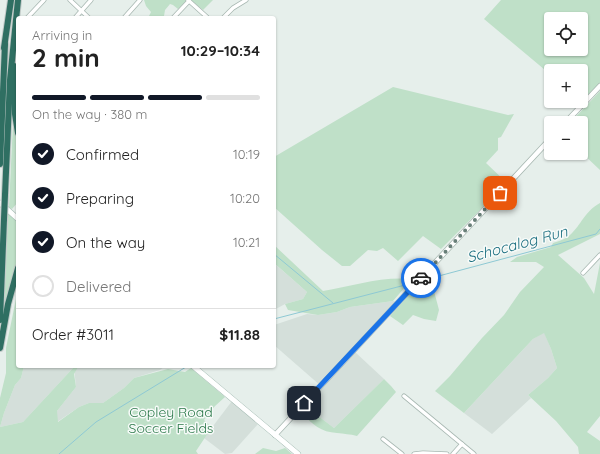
<!DOCTYPE html>
<meta charset="utf-8">
<style>
body{margin:0;font-family:Quicksand,sans-serif;background:#f2f2f2;color:#222;height:100vh;display:flex;flex-direction:column;font-size:15px;white-space:nowrap}
*{box-sizing:border-box;margin:0}
p{font-size:13px;color:#767676}
.icon{flex:none;width:22px;height:22px;fill:none;stroke:currentColor;stroke-width:2;stroke-linecap:round;stroke-linejoin:round}
.map{position:relative;flex:1;overflow:hidden}
.drawer{position:absolute;left:16px;top:16px;width:260px;height:352px;display:flex;flex-direction:column;background:#fff;border-radius:4px;box-shadow:0 1px 3px #0004}
.drawer>*{flex:none}
.tools{position:absolute;left:544px;top:12px;display:grid;gap:8px}
.tools a{display:grid;place-items:center;width:44px;height:44px;border-radius:4px;background:#fff;box-shadow:0 1px 3px #0004;font-size:20px}
.pin{position:absolute;display:grid;place-items:center;width:34px;height:34px;color:#fff;margin:-17px;border-radius:8px;box-shadow:0 2px 6px #0006}
.courier{position:absolute;display:grid;place-items:center;width:40px;height:40px;margin:-20px;border:3px solid #1a73e8;border-radius:50%;background:#fff;color:#222;box-shadow:0 1px 5px #0007}
.head em{font-style:normal;font-weight:700}
.head div{display:flex;flex-direction:column-reverse}
.head{display:flex;align-items:center;justify-content:space-between;height:68px;padding:0 16px}
h1{font-size:26px;font-weight:700;line-height:30px}
.bar{display:grid;grid-template-columns:repeat(4,1fr);gap:6px 4px;align-content:center;height:48px;padding:0 16px}
.bar i{height:5px;border-radius:3px;background:#e0e0e0}
.bar .on{background:#111827}
.bar p{grid-column:span 4}
.line{display:flex;align-items:center;gap:10px;padding:0 16px;border-top:1px solid #e0e0e0}
.line div{flex:1}
ol{padding:0 16px;list-style:none}
li{display:flex;align-items:center;gap:12px;height:44px}
li p{margin-inline-start:auto}
li .icon{padding:4px;border-radius:50%;background:#111827;color:#fff;stroke-width:4}
li:last-child{color:#767676}
li i{width:22px;height:22px;border:2px solid #e0e0e0;border-radius:50%}
.map>svg:first-child{display:block}
</style>
<div class="map">
<svg width="600" height="454" viewBox="0 0 600 454">
<rect width="100%" height="100%" fill="#e6efeb"/>
<!-- built -->
<g fill="#d4dfda">
<polygon points="276,265 307,292 303,299 285,304 274,310 274,267"/>
<polygon points="393,301 399,302 321,386 274,345 274,325 307,314 318,315 337,312 350,307"/>
<polygon points="544,332 551,349 557,368 548,378 528,395 531,398 492,434 464,413 533,339"/>
<polygon points="355,352 384,379 334,428 305,406"/>
<polygon points="24,366 165,366 160,370 134,378 124,388 103,403 89,403 79,407 57,422 57,411 76,387 74,367 23,422 0,427 4,413 15,385 21,378"/>
<polygon points="232,401 258,424 232,453 225,454 204,438"/>
</g>
<!-- green -->
<g fill="#bfe0c8" fill-rule="evenodd">
<polygon points="144,0 186,0 186,1 178,9 173,5 170,4 165,10 164,16 161,18 148,18 151,12 146,6"/>
<polygon points="191,0 213,0 203,10"/>
<path d="M501 0H600V83L588 96 581 89V71H551V75L484 19ZM551 19H581V49H551Z"/>
<polygon points="393,87 508,115 514,114 501,137 498,138 498,150 486,163 507,183 441,249 423,236 398,261 383,248 377,251 368,250 350,266 342,266 322,250 274,207 274,157"/>
<polygon points="600,91 600,170 581,152 581,123 570,123"/>
<polygon points="13,122 15,122 18,143 18,202 12,209 9,207"/>
<path d="M600 203V234L558 255 584 278 594 294 600 263V416L587 432 600 441V454H579L578 447 556 421 528 395 548 378 557 368 551 349 544 333 533 339 464 413 435 391 450 376 482 338 504 315 520 292 544 267 536 262H510L517 257 551 247 553 243C559 241 566 239 570 235 582 224 584 212 600 203Z"/>
<polygon points="8,214 18,222 18,260 4,310"/>
<path d="M274 245 323 291C352 286 382 276 412 279L393 301 350 307 337 312 318 315 288 310 285 304 303 299 307 292 274 263Z"/>
<polygon points="418,285 434,291 439,310 436,321 424,319 413,315 403,325 390,316"/>
<polygon points="18,289 18,366 24,366 21,378 15,385 4,413 0,427 0,398 6,373 6,348"/>
<polygon points="74,367 78,367 74,374 76,387 57,411 58,422 79,407 89,403 103,403 124,388 134,378 168,369 185,372 191,368 225,397 215,406 204,420 212,427 196,451 198,454 0,454 0,427 23,422"/>
<path d="M384 379 391 386 396 392 357 436C350 434 344 434 337 433 321 432 312 425 302 412L305 406 334 428Z"/>
<polygon points="263,448 276,451 285,448 292,454 255,454"/>
</g>
<g fill="none" stroke-linecap="round" stroke-linejoin="round">
<!-- stream -->
<g stroke="#8ec9d4" stroke-width="1">
<polyline points="274,254 333,303"/>
<polyline points="420,281 596,234 600,229"/>
<polyline points="274,319 413,283"/>
<polyline points="59,454 96,422 186,367"/>
</g>
<defs>
<g id="minor">
<polyline points="70,0 89,18"/>
<polyline points="188,0 208,18"/>
<polyline points="27,18 44,0"/>
<polyline points="75,18 91,0"/>
<polyline points="124,18 140,0"/>
<polyline points="173,18 189,1"/>
<polyline points="223,18 233,8 246,0"/>
<polyline points="583,273 600,255"/>
<polyline points="404,396 474,454"/>
<polyline points="383,439 402,454"/>
<polyline points="414,454 423,453 447,454"/>
<polyline points="453,454 462,444"/>
</g>
<g id="tertiary">
<polyline points="565,123 600,86"/>
<polyline points="275,435 551,138"/>
</g>
<g id="secondary">
<polyline points="0,203 18,219"/>
<polyline points="193,366 298,454"/>
</g>
<g id="motorway">
<polyline points="4,48 11,0"/>
<polyline points="14,66 15,114 18,133"/>
<polyline points="0,164 5,44"/>
<polyline points="5,195 10,80 18,0"/>
<polyline points="0,320 4,219"/>
<polyline points="0,348 8,304 18,268"/>
</g>
</defs>
<!-- minor casing -->
<use href="#minor" stroke="#a8b8b2" stroke-width="5"/>
<!-- tertiary casing -->
<use href="#tertiary" stroke="#a8b8b2" stroke-width="6"/>
<!-- secondary casing -->
<use href="#secondary" stroke="#a4bbb3" stroke-width="6"/>
<!-- motorway casing -->
<use href="#motorway" stroke="#c2cac8" stroke-width="8"/>
<!-- minor -->
<use href="#minor" stroke="#fff" stroke-width="3.5"/>
<!-- tertiary -->
<use href="#tertiary" stroke="#fff" stroke-width="4.5"/>
<!-- secondary -->
<use href="#secondary" stroke="#fff" stroke-width="5"/>
<!-- motorway -->
<use href="#motorway" stroke="#2f6f62" stroke-width="6"/>
<defs>
<polyline id="motorway-bridge" points="4,219 5,195"/>
</defs>
<!-- motorway-bridge casing -->
<use href="#motorway-bridge" stroke="#c2cac8" stroke-width="8" stroke-linecap="butt"/>
<!-- motorway-bridge -->
<use href="#motorway-bridge" stroke="#2f6f62" stroke-width="6"/>
</g>
<g fill="none" stroke-linecap="round" stroke-linejoin="round">
<!-- done -->
<polyline stroke="#687f78" stroke-width="4" stroke-dasharray="0 7.2" points="421,278 500,193"/>
<!-- route -->
<polyline stroke="#1a73e8" stroke-width="5" points="304,403 421,278"/>
</g>
<g text-anchor="middle" dominant-baseline="central" stroke-width="3" stroke-linejoin="round" paint-order="stroke">
<!-- park labels -->
<g font-size="14" fill="#2d7a4b" stroke="#f7fbf9">
<text x="171" y="412">Copley Road<tspan x="171" dy="16">Soccer Fields</tspan></text>
</g>
<!-- water labels -->
<g font-size="15" font-style="italic" fill="#1c6f80" stroke="#f7fbf9">
<text transform="translate(517 244) rotate(-15)">Schocalog Run</text>
</g>
</g>
</svg>
<div class="tools">
<a><svg class="icon" aria-label="locate" viewBox="0 0 24 24"><circle cx="12" cy="12" r="6"/><path d="M12 2v4M12 18v4M2 12h4M18 12h4"/></svg></a>
<a>+</a>
<a>−</a>
</div>
<div class="pin" style="left:500px;top:193px;background:#ea580c"><svg class="icon" aria-label="bag" viewBox="0 0 24 24"><path d="M5 8h14l-1 12H6zM9 8a3 3 0 0 1 6 0"/></svg></div>
<div class="pin" style="left:304px;top:403px;background:#1f2937"><svg class="icon" aria-label="home" viewBox="0 0 24 24"><path d="M3 11l9-7 9 7M6 9v11h12V9"/></svg></div>
<div class="courier" style="left:421px;top:278px"><svg class="icon" aria-label="car" viewBox="0 0 24 24"><path d="M5 17H2v-5l4-1 3-4h7l3 4 3 1v5h-3M9 17h6M6 11h13"/><circle cx="7" cy="17" r="2"/><circle cx="17" cy="17" r="2"/></svg></div>
<section class="drawer">
<div class="head"><div><h1>2 min</h1><p>Arriving in</p></div><em>10:29–10:34</em></div>
<div class="bar"><i class="on"></i><i class="on"></i><i class="on"></i><i></i><p>On the way · 380 m</p></div>
<ol>
<li><svg class="icon" aria-label="check" viewBox="0 0 24 24"><path d="M5 12l5 5 9-10"/></svg>Confirmed<p>10:19</p></li>
<li><svg class="icon" aria-label="check" viewBox="0 0 24 24"><path d="M5 12l5 5 9-10"/></svg>Preparing<p>10:20</p></li>
<li><svg class="icon" aria-label="check" viewBox="0 0 24 24"><path d="M5 12l5 5 9-10"/></svg>On the way<p>10:21</p></li>
<li><i></i>Delivered</li>
</ol>
<div class="line" style="height:52px"><div>Order #3011</div><b>$11.88</b></div>
</section>
</div>
